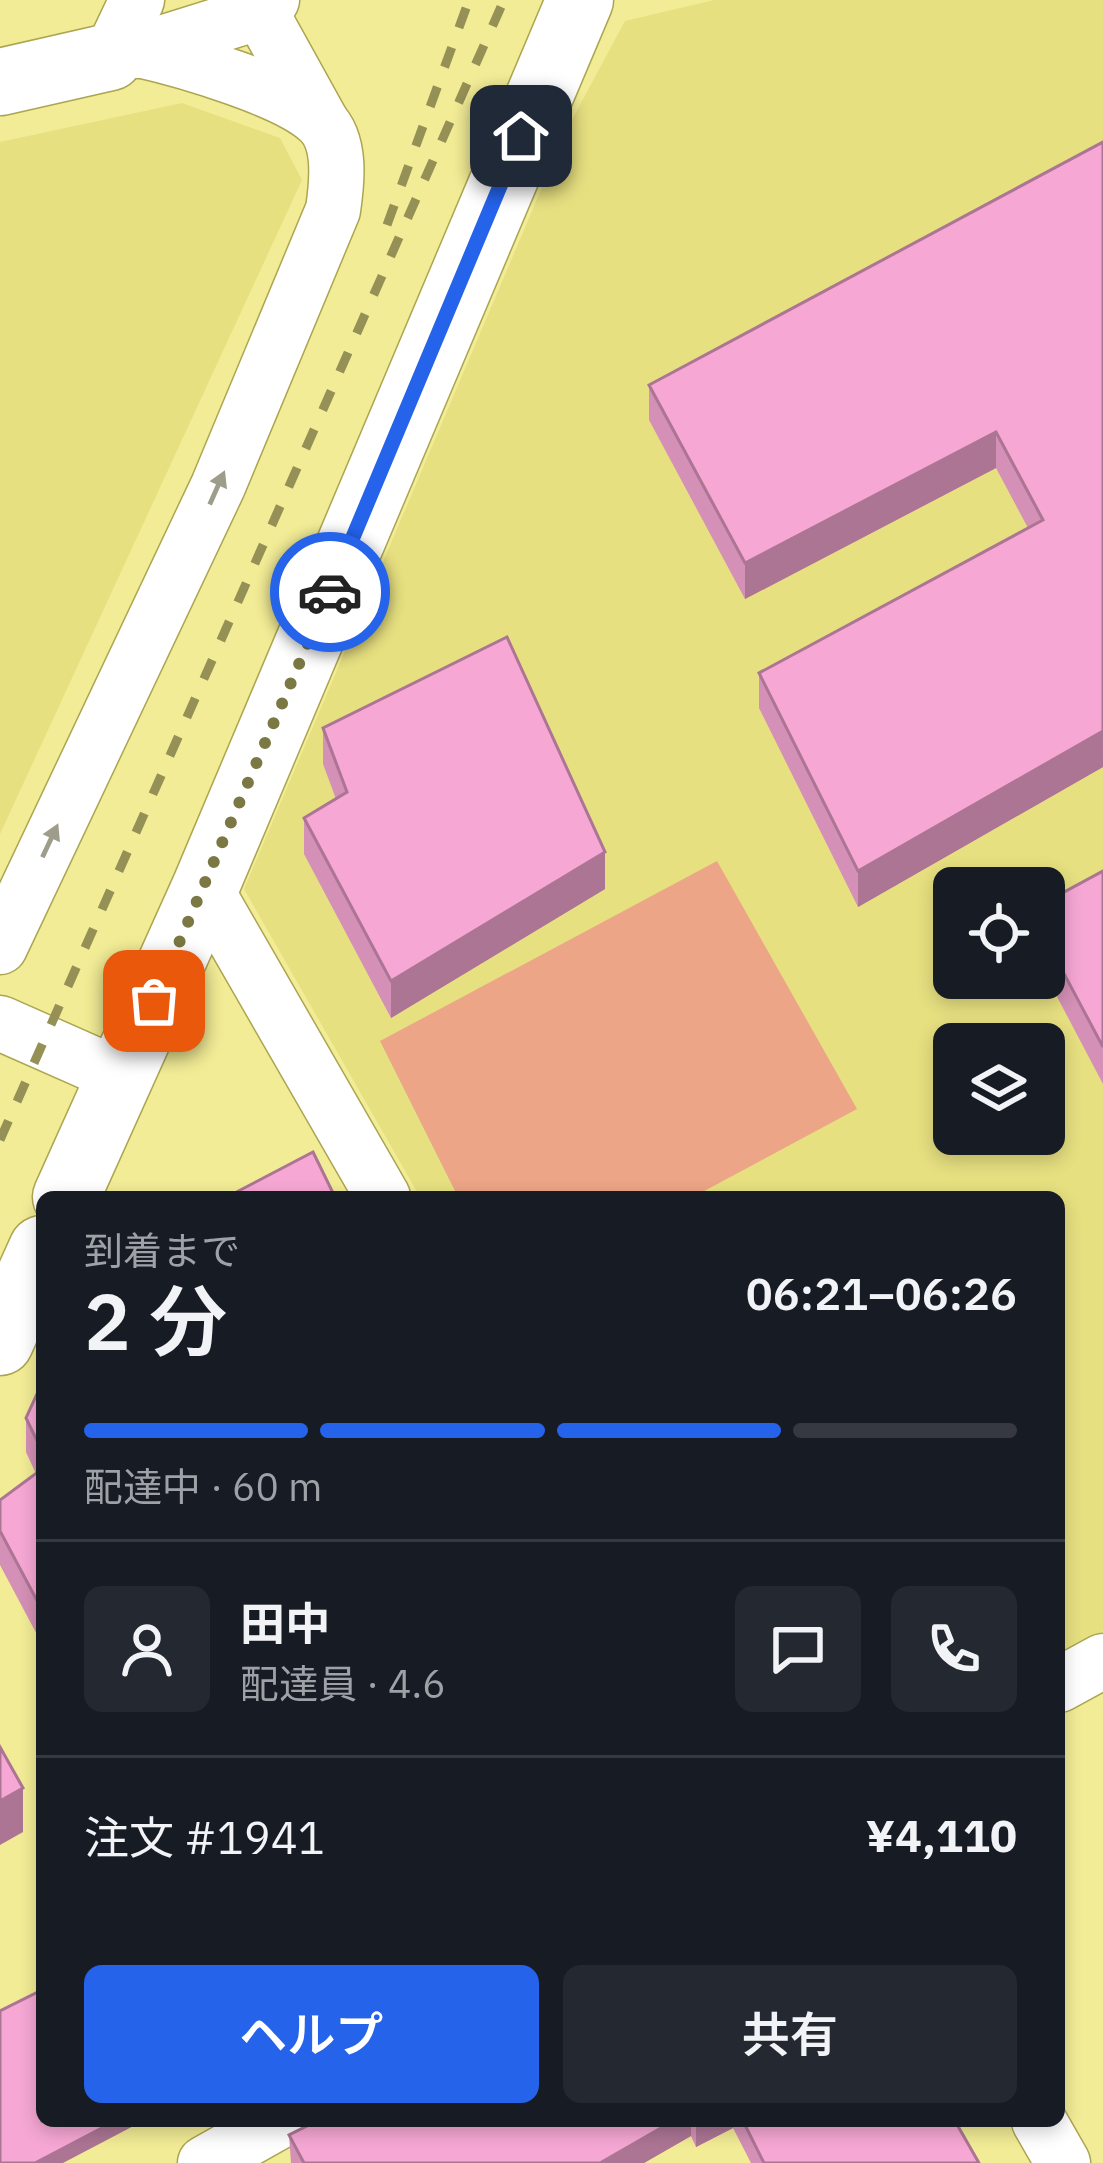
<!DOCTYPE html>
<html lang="ja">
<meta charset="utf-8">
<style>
body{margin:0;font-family:"IBM Plex Sans","Noto Sans JP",sans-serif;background:#242831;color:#f1f3f6;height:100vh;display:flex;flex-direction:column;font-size:45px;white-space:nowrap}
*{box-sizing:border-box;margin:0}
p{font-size:39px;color:#9ea1a6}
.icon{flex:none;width:66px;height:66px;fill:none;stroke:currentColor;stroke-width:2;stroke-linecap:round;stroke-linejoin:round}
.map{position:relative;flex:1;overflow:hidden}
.side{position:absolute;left:36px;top:1191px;width:1029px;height:936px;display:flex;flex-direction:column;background:#171b24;border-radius:18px;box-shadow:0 6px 18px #0003}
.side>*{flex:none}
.fabs{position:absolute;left:933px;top:867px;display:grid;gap:24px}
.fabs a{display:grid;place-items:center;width:132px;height:132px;border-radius:18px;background:#171b24;box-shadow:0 6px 18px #0003;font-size:60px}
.pin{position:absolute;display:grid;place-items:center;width:102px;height:102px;color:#fff;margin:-51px;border-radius:24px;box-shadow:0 6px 18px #0006}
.courier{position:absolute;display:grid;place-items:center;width:120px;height:120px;margin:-60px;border:9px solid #2563eb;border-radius:50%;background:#fff;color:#222;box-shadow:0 3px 15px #0007}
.headline em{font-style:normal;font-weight:600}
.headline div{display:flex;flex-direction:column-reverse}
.headline{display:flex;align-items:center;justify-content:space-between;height:204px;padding:0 48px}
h1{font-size:78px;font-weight:600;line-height:90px}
.bar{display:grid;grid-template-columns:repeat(4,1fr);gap:18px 12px;align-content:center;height:144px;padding:0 48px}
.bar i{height:15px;border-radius:9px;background:#363941}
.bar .selected{background:#2563eb}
.bar p{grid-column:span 4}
.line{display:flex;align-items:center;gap:30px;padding:0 48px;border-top:3px solid #363941}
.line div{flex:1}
.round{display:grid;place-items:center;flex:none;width:126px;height:126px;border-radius:18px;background:#242831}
.cta{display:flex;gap:24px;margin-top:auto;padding:24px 48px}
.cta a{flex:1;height:138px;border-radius:18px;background:#2563eb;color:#fff;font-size:48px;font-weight:600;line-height:138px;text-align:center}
.cta a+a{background:#242831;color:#f1f3f6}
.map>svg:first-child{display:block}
</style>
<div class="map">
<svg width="1103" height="2163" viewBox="0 0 1103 2163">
<rect width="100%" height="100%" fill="#f2ec96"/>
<!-- built -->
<g fill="#e7e081" fill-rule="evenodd">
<path d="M714 0H1103V1631L1059 1655V1197H420L244 889 566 131 625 21ZM954 888H1044V978H954ZM954 1044H1044V1134H954Z"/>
<polygon points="182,103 280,138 302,180 0,834 0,142"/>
</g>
<!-- green -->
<polygon fill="#eca586" points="717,861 857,1109 693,1197 458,1197 380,1041"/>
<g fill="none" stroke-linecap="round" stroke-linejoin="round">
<defs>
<g id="minor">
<polyline points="254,0 321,121"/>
<polyline points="136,51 264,11 272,0"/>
<polyline points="110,57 137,0"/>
<polyline points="205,888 383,1197"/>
<path d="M0 947 218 486 333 210C337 183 342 142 320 121 288 90 183 60 139 50"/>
<polyline points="0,1023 120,1076"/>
<polyline points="1059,1685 1103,1661"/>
<polyline points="1039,2121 1063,2163"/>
<polyline points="205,2163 280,2121"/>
</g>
<g id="tertiary">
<polyline points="0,82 110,57"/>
<polyline points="66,1197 205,888 580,0"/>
<polyline points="0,1342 42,1249"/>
</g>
</defs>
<!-- minor casing -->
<use href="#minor" stroke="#aca551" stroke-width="57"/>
<!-- tertiary casing -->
<use href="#tertiary" stroke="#aca551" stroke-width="69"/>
<!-- minor -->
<use href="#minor" stroke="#fff" stroke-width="54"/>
<!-- tertiary -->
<use href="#tertiary" stroke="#fff" stroke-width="66"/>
<!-- rail -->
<g stroke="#959055" stroke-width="9" stroke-dasharray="21 21" stroke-linecap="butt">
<polyline points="387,225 469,0"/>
<polyline points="0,1140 504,0"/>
</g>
</g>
<!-- wall -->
<g fill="#d490b6">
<polygon points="1103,142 1103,767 858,907 759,708 759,673 1028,528 996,468 745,599 649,420 649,385"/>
<polygon points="323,728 605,889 391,1018 304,854 304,818 336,799 323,764"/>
<polygon points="1103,871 1103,1084 1044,972 1044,936"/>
<polygon points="42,1383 42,1644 0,1565 0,1500 36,1474 26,1452 26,1418"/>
<polygon points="317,2121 955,2121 979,2163 751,2163 733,2128 696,2147 691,2136 644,2163 291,2163 289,2135"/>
</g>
<!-- shaded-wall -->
<g fill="#ac7594">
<polygon points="996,432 996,468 745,599 745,563"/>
<polygon points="1103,731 1103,767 858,907 858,871"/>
<polygon points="605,852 605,889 391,1018 391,981"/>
<polygon points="23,1788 23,1832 0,1845 0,1801"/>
<polygon points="115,2121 143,2121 63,2163 35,2163"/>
<polygon points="673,2121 691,2121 691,2136 644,2163 600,2163"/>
<polygon points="733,2121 733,2128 696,2147 696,2122"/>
</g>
<!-- building -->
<g fill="#f6a7d4" stroke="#ac7594" stroke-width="3">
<polygon points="1103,142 1103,731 858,871 759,673 1043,520 996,432 745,563 649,385"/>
<polygon points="507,637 605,852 391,981 304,818 347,792 323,728"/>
<polygon points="1103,871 1103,1047 1044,936 1044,903"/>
<polygon points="313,1152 335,1197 227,1197"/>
<polygon points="42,1383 42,1451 26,1418"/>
<polygon points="42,1469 42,1610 0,1531 0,1500"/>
<polygon points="0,1747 23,1788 0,1801"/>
<polygon points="42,1990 42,2121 115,2121 35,2163 0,2163 0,2011"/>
<polygon points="317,2121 673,2121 600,2163 304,2163 289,2135"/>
<polygon points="743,2121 955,2121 979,2163 764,2163"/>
</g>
<!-- one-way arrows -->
<defs><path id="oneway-solid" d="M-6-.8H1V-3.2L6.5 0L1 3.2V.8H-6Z" transform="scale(3)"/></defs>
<g fill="#9e9c8a">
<use href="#oneway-solid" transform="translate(217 488) rotate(-66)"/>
<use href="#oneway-solid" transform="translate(50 841) rotate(-65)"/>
</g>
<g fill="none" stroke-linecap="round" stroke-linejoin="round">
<!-- done -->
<polyline stroke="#7c7843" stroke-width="12" stroke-dasharray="0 21.6" points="154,1001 330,592"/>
<!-- route -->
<polyline stroke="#2563eb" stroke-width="15" points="330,592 521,136"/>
</g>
</svg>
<div class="fabs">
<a><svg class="icon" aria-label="locate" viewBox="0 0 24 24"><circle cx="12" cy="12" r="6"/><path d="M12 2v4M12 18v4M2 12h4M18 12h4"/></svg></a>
<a><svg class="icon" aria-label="layers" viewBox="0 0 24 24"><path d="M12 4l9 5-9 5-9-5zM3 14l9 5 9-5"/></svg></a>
</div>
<div class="pin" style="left:154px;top:1001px;background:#ea580c"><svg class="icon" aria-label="bag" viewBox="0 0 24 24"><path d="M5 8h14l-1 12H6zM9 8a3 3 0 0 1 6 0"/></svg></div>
<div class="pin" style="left:521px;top:136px;background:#1f2937"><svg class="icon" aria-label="home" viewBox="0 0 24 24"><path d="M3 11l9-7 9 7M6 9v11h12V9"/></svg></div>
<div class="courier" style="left:330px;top:592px"><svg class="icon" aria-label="car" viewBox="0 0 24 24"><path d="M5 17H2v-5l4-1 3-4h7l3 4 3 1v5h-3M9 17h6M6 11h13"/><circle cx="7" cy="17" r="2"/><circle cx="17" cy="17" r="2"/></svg></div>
<section class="side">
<div class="headline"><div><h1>2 分</h1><p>到着まで</p></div><em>06:21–06:26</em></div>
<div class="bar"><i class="selected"></i><i class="selected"></i><i class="selected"></i><i></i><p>配達中 · 60 m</p></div>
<div class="line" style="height:216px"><a class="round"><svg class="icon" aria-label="person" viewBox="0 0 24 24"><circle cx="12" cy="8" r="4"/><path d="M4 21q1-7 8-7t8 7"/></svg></a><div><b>田中</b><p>配達員 · 4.6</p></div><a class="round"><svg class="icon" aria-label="chat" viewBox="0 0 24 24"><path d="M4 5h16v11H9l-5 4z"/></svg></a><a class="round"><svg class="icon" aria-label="phone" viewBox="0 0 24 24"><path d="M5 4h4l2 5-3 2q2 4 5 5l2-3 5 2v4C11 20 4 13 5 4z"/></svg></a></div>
<div class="line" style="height:156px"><div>注文 #1941</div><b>¥4,110</b></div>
<div class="cta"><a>ヘルプ</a><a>共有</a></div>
</section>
</div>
